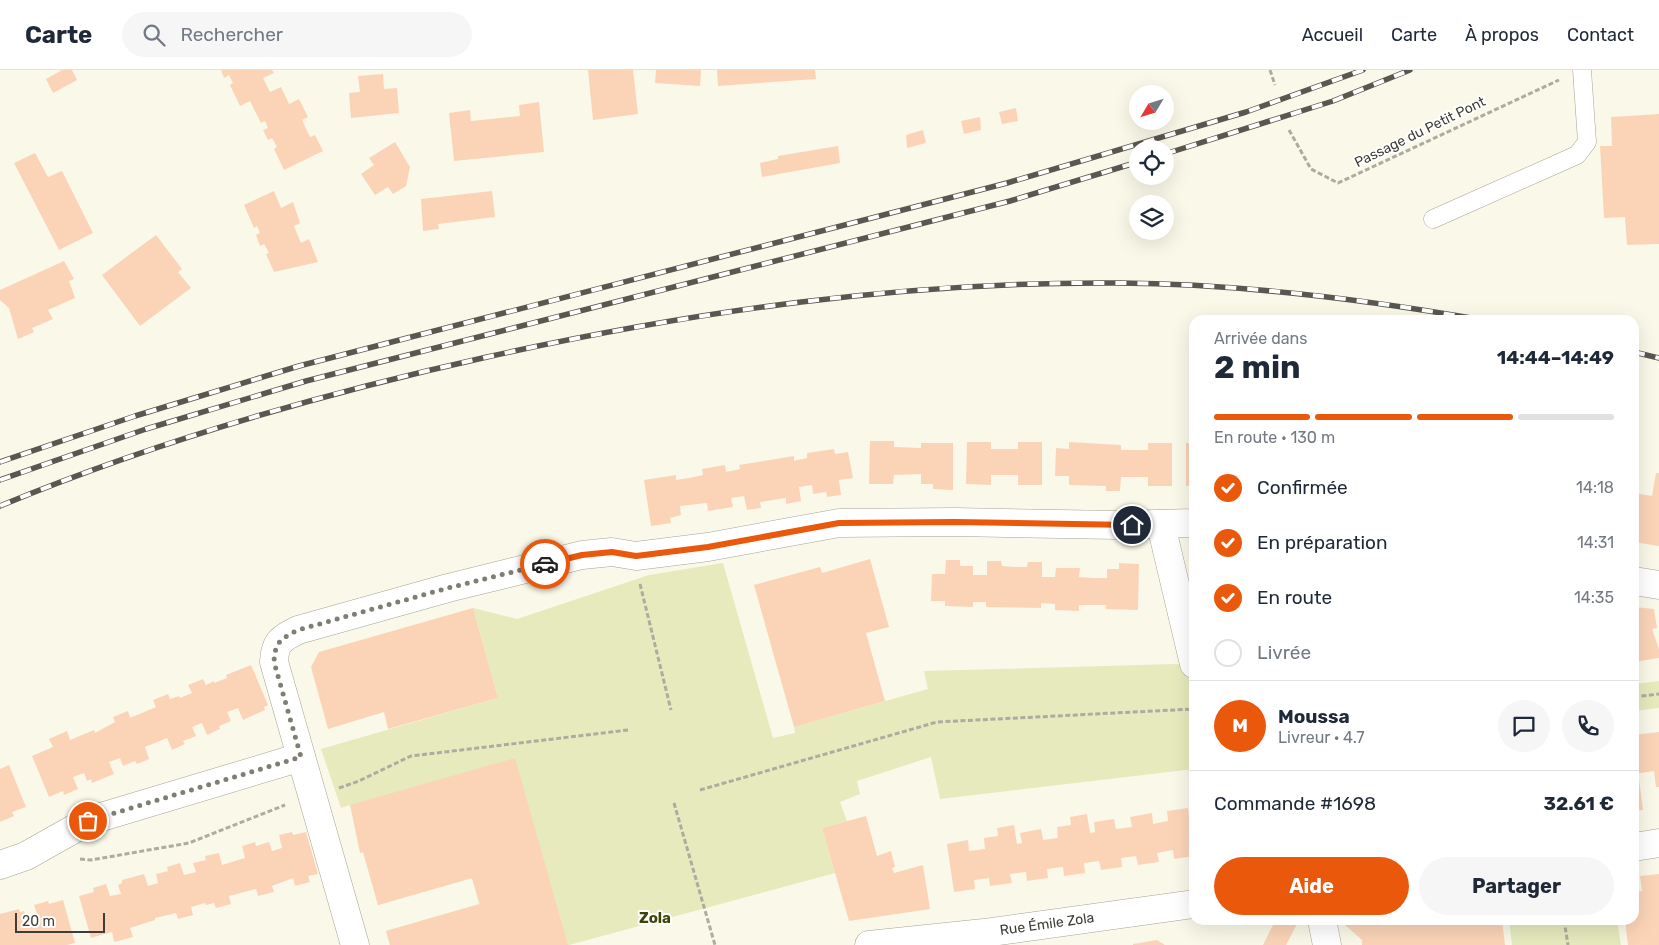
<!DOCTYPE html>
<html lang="fr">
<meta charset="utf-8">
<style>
body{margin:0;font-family:Rubik,sans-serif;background:#f6f6f7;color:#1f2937;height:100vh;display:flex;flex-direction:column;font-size:19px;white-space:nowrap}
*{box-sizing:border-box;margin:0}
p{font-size:16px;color:#747a83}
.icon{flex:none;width:28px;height:28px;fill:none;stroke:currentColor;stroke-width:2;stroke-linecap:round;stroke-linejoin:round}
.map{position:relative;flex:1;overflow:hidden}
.drawer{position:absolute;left:1189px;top:245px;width:450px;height:610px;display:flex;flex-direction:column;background:#fff;border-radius:15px;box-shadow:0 5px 20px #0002}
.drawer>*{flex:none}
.needle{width:32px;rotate:232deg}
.fabs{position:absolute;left:1129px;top:15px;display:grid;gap:10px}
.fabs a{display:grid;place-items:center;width:45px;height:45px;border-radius:50%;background:#fff;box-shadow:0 5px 20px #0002;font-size:25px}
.scale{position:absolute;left:15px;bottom:12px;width:90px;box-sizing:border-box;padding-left:5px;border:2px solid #3e3d36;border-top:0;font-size:14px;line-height:18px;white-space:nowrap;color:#3e3d36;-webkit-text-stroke:4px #fff;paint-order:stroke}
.pin{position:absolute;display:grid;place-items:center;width:42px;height:42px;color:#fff;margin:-21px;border:2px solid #fff;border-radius:50%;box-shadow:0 1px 5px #0007}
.courier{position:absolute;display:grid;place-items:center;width:50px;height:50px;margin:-25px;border:4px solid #ea580c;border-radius:50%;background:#fff;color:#222;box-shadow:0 1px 6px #0007}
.headline em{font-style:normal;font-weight:700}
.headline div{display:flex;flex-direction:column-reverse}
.headline{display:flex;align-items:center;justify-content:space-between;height:85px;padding:0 25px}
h1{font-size:32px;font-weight:700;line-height:38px}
.bar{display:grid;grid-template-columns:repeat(4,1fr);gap:8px 5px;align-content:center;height:60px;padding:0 25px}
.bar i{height:6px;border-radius:4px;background:#e0e1e3}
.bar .active{background:#ea580c}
.bar p{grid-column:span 4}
.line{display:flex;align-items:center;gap:12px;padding:0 25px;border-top:1px solid #e0e1e3}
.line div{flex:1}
.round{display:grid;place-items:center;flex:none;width:52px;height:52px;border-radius:26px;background:#f6f6f7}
ol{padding:0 25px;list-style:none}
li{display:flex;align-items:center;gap:15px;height:55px}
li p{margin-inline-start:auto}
li .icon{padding:5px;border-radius:50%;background:#ea580c;color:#fff;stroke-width:4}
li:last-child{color:#747a83}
li i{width:28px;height:28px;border:2px solid #e0e1e3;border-radius:50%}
.button{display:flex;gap:10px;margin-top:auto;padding:10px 25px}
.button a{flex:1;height:58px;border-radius:30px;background:#ea580c;color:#fff;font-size:20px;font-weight:700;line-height:58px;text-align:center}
.button a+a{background:#f6f6f7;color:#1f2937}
header{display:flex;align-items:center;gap:30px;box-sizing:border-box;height:70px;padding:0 25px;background:#fff;border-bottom:1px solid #e0e1e3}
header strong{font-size:24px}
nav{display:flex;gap:28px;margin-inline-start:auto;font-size:18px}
.search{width:350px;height:45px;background:#f6f6f7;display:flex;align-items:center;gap:12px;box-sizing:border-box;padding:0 18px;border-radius:28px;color:#747a83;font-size:19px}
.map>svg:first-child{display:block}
</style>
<header>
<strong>Carte</strong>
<div class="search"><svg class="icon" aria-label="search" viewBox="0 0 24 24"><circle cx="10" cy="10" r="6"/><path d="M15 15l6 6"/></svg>Rechercher</div>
<nav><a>Accueil</a><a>Carte</a><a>À propos</a><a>Contact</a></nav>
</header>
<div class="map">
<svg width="1659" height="875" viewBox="0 0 1659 875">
<rect width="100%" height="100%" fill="#faf8e8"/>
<!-- green -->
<g fill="#e6eabd">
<polygon points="723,493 773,668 795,663 794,657 928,619 924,601 1176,594 1194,596 1194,699 940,729 931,687 857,711 860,724 840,732 847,751 822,758 835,803 569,875 390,875 386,861 479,834 472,808 378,835 350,735 341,738 321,679 498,628 473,538 517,549 649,505"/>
<polygon points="1659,611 1659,638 1634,641 1634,614"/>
<polygon points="1509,850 1617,850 1621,875 1512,875"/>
</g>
<!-- building -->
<g fill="#fbd4b8">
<polygon points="62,0 72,0 77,10 53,23 46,9"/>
<polygon points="221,0 272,0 274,3 263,8 270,22 281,17 289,34 299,29 308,47 302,50 310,67 315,65 323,81 284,100 274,79 277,77 272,68 268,70 263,60 268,58 265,51 261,53 250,31 240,36 230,15 233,13 229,5 224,8"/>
<polygon points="588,0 633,0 638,44 593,50"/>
<polygon points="656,0 701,0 700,16 655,13"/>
<polygon points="717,0 815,0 816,9 718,16"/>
<polygon points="383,4 384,19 397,18 399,43 351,48 349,23 360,22 358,6"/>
<polygon points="539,32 544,82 454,91 449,43 470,40 471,51 520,46 519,35"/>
<polygon points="1016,38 1018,51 1002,54 999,42"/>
<polygon points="1659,44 1659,174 1627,175 1625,147 1604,148 1600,76 1612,76 1611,47"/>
<polygon points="980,47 981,60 964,64 961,51"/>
<polygon points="923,60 926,73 907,78 906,65"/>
<polygon points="395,72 410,97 406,116 393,124 388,117 375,125 361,104 374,95 369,88"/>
<polygon points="838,76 840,93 762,107 760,93 778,89 778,86"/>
<polygon points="35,83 48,107 62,101 93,163 59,180 14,93"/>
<polygon points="274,121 281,138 293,132 300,153 294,156 301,173 309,169 318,192 274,202 266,184 269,183 264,174 260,176 256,165 260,163 257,156 254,158 244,135"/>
<polygon points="492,121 495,147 438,154 439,159 423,161 421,129"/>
<polygon points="156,165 182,199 178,202 191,218 140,256 102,205"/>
<polygon points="64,191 74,209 69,211 75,228 48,240 53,249 32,258 34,262 18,269 9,238 0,230 0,220"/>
<polygon points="870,371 894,371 894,377 921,378 921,373 953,373 953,420 933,419 933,414 921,414 921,404 894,405 893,414 869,414"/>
<polygon points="967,372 991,372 991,379 1018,379 1018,372 1042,372 1042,415 1018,415 1018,405 991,405 991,415 966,414"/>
<polygon points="1069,372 1121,375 1121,380 1148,380 1148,373 1172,373 1172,416 1148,416 1148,407 1121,407 1120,421 1106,421 1106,416 1069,415 1069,406 1055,406 1056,378 1069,379"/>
<rect x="1186" y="373" width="8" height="43"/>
<polygon points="834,379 835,384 848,382 853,408 839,410 841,425 827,427 826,422 813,424 812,415 799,417 801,431 786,434 786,428 760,432 761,438 747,440 744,426 731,428 733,437 708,441 707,433 680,436 681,445 670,448 671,453 651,456 644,410 676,405 676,410 689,408 703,405 702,399 725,395 726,402 740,399 739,395 794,386 794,391 807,388 807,383"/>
<polygon points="1656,403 1659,403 1659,476 1634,472 1634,423 1652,426"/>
<polygon points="870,489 889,557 866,563 885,631 794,657 754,515 820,497 822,503"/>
<polygon points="946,490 960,490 960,496 973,496 973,505 987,505 987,491 1001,491 1002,496 1014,497 1027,497 1028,492 1042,492 1042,507 1055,507 1056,498 1080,498 1079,507 1093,508 1107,508 1107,499 1119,499 1119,493 1139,494 1138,540 1106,539 1106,535 1079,535 1079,541 1055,540 1055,534 1041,533 1041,538 986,537 986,532 973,532 973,537 945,536 945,531 931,531 932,504 945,504"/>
<polygon points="1634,537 1654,539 1657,558 1652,559 1659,579 1659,588 1634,592"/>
<polygon points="473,538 498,628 388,659 384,642 328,659 311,597 319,582"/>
<polygon points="251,595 268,635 264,637 265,640 243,650 238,638 227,642 231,651 219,656 220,659 207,665 202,653 192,657 196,666 183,671 185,674 172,680 167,668 145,677 149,689 137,694 135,691 123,696 120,688 109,692 114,704 92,713 91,709 87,711 84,703 73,707 78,719 64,725 63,721 49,727 32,686 53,677 49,669 67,661 70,670 94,660 95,663 115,652 113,647 128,641 130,648 156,637 153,630 168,624 170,629 179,626 180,628 192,623 188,615 203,609 206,615 214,611 214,613 227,608 226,605"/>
<polygon points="1659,662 1659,717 1656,717 1654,701 1634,704 1634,665"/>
<polygon points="515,688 568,875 390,875 386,861 480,834 472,808 378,835 363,782 360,783 350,735"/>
<polygon points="9,695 26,737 12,742 14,746 0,752 0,699"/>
<polygon points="1639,709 1643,740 1634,741 1634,710"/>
<polygon points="1188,738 1189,748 1194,748 1194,786 1174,789 1173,780 1157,783 1159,792 1138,795 1136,786 1121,788 1122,797 1101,800 1099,791 1084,793 1085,803 1064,806 1063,797 1047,799 1048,808 1027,811 1026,802 1010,804 1012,813 990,816 989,808 974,810 975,819 954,822 947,774 968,770 969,781 985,779 984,768 998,766 997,758 1014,755 1017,774 1022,773 1020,763 1041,759 1043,770 1058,768 1057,757 1071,755 1070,747 1087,744 1090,763 1095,762 1094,752 1114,749 1116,759 1132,757 1130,747 1152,743 1153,754 1168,751 1167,741"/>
<polygon points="866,746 877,786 891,781 895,797 892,798 894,803 923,795 930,839 849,851 822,758"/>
<polygon points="292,762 293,765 306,762 318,804 308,806 310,812 295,816 293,808 272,816 274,822 258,826 256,819 229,826 231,834 216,838 214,833 206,835 205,833 191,837 193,845 178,849 176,843 155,848 155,850 130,858 133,867 114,872 112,862 91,868 79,826 94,822 93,818 106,814 110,826 121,824 118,815 122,813 122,810 144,804 148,816 158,813 156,804 168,801 167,797 180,793 184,805 196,802 193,793 206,790 205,786 219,783 222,795 245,788 242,776 255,772 256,776 269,772 272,781 282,778 279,765"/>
<polygon points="1659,804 1659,875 1628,875 1625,850 1634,850 1634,822 1642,821 1640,806"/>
<polygon points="63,830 75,873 67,875 0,875 0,844 19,839 20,842 24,841 27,850 38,847 34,835 48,831 49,834"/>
<polygon points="1299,850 1286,875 1263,875 1274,853"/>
<polygon points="1344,850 1502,850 1505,875 1362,875 1362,870 1345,855"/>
<polygon points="1157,870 1165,875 1133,875 1133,874"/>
</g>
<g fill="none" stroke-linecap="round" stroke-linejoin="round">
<defs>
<polyline id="lane" points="1433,149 1577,85 1587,72 1582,0"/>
<g id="street">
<polyline points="1161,455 1194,594"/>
<polyline points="1634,511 1659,515"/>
<polyline points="1634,777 1659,773"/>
<polyline points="0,795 26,786 88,751 301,687"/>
<polyline points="1322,850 1327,875"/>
<path d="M355 875 274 592C275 571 281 569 298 560L448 518 582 485 612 482 636 486 708 477 839 453 955 452 1117 455 1194 453"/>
<polyline points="869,875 984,863 1194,834"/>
</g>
</defs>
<!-- lane casing -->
<use href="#lane" stroke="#a6a495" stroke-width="19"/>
<!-- street casing -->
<use href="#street" stroke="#a6a495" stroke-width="29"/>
<!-- path -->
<g stroke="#aeaca0" stroke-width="3" stroke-dasharray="5 2.5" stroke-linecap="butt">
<polyline points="1270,0 1275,15"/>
<polyline points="1289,60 1311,99 1338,113 1559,10"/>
<polyline points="640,514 671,640"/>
<polyline points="1634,627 1659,624"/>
<polyline points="339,718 359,711 411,686 628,660"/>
<polyline points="700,720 937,652 1194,639"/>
<polyline points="674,733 715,875"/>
<polyline points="80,789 91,790 189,773 285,735"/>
<polyline points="1564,850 1568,875"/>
</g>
<!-- lane -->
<use href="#lane" stroke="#fff" stroke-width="18"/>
<!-- street -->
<use href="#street" stroke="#fff" stroke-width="28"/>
<defs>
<g id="rail">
<polyline points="1165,84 1333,31 1410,0"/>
<polyline points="1634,282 1659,288"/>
<polyline points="0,392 135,346 299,296 1007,113 1246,42 1363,0"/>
<polyline points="0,410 146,359 306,311 1010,131 1138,92"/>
<path d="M0 436C157 371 321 324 487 287 695 241 906 211 1120 213 1241 214 1363 229 1483 250"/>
</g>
</defs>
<!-- rail casing -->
<use href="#rail" stroke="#59574f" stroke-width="5.5"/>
<!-- rail -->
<use href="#rail" stroke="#fff" stroke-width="4" stroke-dasharray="11" stroke-linecap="butt"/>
</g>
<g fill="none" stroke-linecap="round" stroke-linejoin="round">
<!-- done -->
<path stroke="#807e74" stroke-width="5" stroke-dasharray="0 9" d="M88 751 301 687 274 592C275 571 281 569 298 560L448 518 545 494"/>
<!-- route -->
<polyline stroke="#ea580c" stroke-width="6" points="545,494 582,485 612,482 636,486 708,477 839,453 955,452 1132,455"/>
</g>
<g text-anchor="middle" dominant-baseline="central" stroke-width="4" stroke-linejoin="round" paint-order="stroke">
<!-- street labels -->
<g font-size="14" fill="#3e3d36" stroke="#fff">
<text transform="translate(1420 62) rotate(-26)">Passage du Petit Pont</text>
<text transform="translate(1047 854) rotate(-8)">Rue Émile Zola</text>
</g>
<!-- neighbourhood labels -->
<g font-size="15" font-weight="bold" fill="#3c4407" stroke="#fff">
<text x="655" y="848">Zola</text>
</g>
</g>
</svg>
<div class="fabs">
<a><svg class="needle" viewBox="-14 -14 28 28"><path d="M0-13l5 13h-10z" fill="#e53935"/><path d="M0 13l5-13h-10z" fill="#747a83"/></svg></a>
<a><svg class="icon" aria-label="locate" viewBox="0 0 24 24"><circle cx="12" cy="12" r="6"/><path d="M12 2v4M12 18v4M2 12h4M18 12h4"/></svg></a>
<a><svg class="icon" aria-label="layers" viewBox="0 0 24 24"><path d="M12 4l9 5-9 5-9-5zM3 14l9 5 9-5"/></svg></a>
</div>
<div class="scale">20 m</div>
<div class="pin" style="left:88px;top:751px;background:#ea580c"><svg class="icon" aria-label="bag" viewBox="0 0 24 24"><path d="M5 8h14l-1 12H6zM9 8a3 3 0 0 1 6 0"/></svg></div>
<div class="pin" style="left:1132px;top:455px;background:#1f2937"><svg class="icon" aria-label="home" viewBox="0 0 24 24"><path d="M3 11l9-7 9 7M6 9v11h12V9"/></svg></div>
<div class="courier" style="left:545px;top:494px"><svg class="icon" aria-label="car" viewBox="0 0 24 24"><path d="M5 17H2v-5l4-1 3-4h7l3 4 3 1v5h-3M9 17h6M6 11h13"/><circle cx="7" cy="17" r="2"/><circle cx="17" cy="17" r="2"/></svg></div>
<section class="drawer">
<div class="headline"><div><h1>2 min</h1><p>Arrivée dans</p></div><em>14:44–14:49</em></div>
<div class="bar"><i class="active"></i><i class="active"></i><i class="active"></i><i></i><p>En route · 130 m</p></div>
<ol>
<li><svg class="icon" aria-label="check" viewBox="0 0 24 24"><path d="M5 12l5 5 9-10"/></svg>Confirmée<p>14:18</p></li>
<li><svg class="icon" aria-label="check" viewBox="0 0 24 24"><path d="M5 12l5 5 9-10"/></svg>En préparation<p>14:31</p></li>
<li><svg class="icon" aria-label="check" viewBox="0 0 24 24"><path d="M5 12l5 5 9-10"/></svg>En route<p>14:35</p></li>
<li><i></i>Livrée</li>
</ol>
<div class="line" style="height:90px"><b class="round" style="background:#ea580c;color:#fff">M</b><div><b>Moussa</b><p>Livreur · 4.7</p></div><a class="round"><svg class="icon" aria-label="chat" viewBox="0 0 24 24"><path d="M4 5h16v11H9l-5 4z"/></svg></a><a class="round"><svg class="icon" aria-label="phone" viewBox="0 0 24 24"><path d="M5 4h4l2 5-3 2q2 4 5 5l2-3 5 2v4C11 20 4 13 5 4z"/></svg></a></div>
<div class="line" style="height:65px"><div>Commande #1698</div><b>32.61 €</b></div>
<div class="button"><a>Aide</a><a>Partager</a></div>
</section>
</div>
